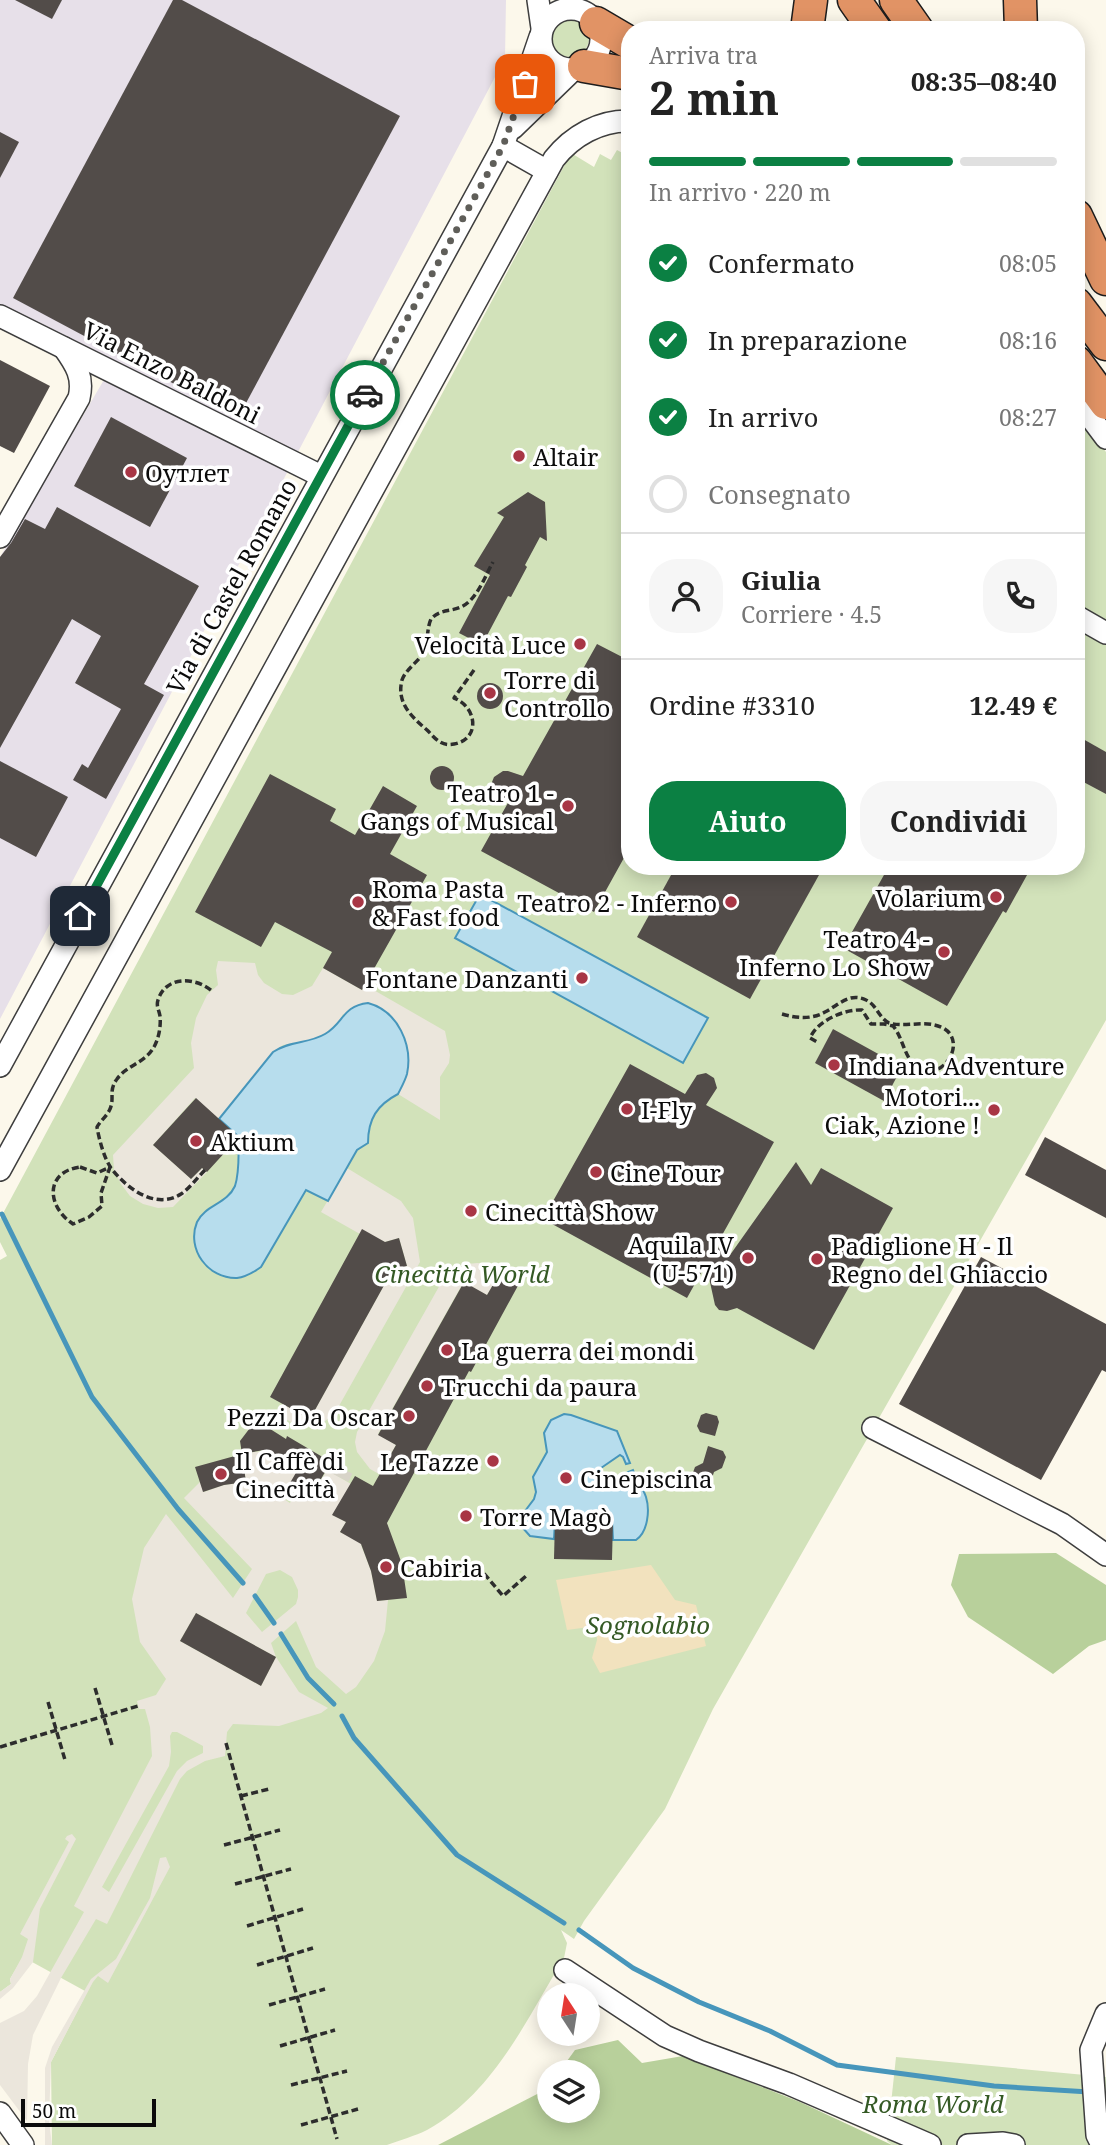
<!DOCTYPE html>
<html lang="it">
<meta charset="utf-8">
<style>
body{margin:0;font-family:"Noto Serif",serif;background:#f6f6f6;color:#222;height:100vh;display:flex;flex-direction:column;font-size:26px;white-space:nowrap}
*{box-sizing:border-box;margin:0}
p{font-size:23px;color:#767676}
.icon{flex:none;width:38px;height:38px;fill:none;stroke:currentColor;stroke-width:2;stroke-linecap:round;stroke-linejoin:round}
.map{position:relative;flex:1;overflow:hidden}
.side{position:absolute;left:621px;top:21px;width:464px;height:854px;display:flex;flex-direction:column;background:#fff;border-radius:28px;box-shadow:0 4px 18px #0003}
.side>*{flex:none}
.needle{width:46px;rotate:348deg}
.fabs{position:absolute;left:537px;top:1983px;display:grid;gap:14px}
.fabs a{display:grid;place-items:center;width:63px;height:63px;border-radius:50%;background:#fff;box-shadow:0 4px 18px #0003;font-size:35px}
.scale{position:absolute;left:21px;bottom:18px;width:135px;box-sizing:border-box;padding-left:7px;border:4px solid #0b0b0b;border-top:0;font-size:19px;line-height:24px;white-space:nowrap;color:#0b0b0b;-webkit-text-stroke:5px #fff;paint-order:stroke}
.pin{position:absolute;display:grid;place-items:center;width:60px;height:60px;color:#fff;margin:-30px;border-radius:14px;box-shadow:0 4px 10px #0006}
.courier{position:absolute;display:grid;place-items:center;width:70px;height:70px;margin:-35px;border:5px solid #0b8043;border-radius:50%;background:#fff;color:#222;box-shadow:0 2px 9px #0007}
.head em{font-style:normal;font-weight:700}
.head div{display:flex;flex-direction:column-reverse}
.head{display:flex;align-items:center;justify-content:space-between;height:119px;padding:0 28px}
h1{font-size:46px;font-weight:700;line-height:52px}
.bar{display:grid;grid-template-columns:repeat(4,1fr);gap:10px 7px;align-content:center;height:84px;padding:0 28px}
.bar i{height:9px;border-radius:5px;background:#e0e0e0}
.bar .current{background:#0b8043}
.bar p{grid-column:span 4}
.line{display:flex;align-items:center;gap:18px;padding:0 28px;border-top:2px solid #e0e0e0}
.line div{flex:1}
.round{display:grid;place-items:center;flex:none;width:74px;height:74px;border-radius:28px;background:#f6f6f6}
ol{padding:0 28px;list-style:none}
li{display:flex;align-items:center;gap:21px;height:77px}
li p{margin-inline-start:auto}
li .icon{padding:7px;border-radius:50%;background:#0b8043;color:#fff;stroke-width:4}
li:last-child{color:#767676}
li i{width:38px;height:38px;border:4px solid #e0e0e0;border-radius:50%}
.cta{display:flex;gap:14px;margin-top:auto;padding:14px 28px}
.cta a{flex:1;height:80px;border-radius:28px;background:#0b8043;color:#fff;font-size:28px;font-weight:700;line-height:80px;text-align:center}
.cta a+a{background:#f6f6f6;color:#222}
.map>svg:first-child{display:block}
</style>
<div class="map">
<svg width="1106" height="2145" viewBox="0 0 1106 2145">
<rect width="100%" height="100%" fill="#fcf8eb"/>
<!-- industrial -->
<polygon fill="#e7e0e9" points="0,0 506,0 505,58 0,1019 0,557 115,361 24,315 0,307"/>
<!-- green -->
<g fill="#d2e2ba">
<circle cx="570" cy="38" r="19"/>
<path d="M617 150 630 157V866H1076V412L1106 452V1020L713 1709 665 1809 584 1921 574 1939 561 1930 567 1943 564 1958C526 2020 494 2093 427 2130 415 2136 400 2140 387 2145H52L51 2062 84 1998 85 1991 23 1957 10 1979 11 1984 0 1992V1260L7 1256 0 1242V1219L571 153 594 167 600 154 611 160Z"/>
<polygon points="896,2057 1106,2077 1106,2145 892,2145 887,2141"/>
</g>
<!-- forest -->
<g fill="#b8d09b">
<polygon points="1056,1553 1106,1585 1106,1640 1089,1646 1053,1674 968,1617 951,1585 959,1554"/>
<polygon points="618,2040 642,2063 683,2056 800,2102 892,2145 438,2145 545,2090 549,2084 550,2110 588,2110 588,2072 559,2072 575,2050"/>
</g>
<!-- sand -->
<polygon fill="#f2e2be" points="651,1565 675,1600 696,1605 706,1646 600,1673 592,1658 597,1640 596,1626 567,1630 556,1580"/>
<!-- plaza -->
<g fill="#ebe6dc" fill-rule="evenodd">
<polygon points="218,961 255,963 258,975 264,983 282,994 293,995 312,986 323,968 362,990 365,985 445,1031 450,1055 449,1063 440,1077 440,1120 398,1094 406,1075 408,1055 343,1014 339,1022 326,1033 311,1040 283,1045 273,1052 219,1119 195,1098 153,1145 191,1179 202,1168 207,1172 173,1207 158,1208 143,1204 130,1196 121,1184 114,1170 113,1155 194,1068 191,1043 196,1018 207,995 218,985 216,970"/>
<polygon points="347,1168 401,1201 413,1218 420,1262 335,1413 320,1425 298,1426 277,1414 283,1404 310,1419 392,1271 407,1266 399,1238 385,1242 360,1234 321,1212"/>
<polygon points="478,1263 490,1265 501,1271 487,1295 463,1283 378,1434 396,1445 379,1474 370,1469 357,1452 355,1442 357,1432 445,1276 466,1264"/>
<path d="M281 1448 275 1457 297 1471 284 1499 290 1503 295 1493 309 1501 327 1470 351 1484 333 1515 346 1522 340 1532 346 1535 387 1522 389 1529 361 1545 371 1571 377 1601 388 1600 385 1631 374 1661 356 1687 346 1694 316 1667 296 1621 271 1643 276 1657 299 1692 328 1708 321 1713 279 1726 233 1724 227 1732 225 1756 205 1761 187 1771 180 1779 107 1924 96 1919 61 1978 33 2035 28 2064 27 2121 0 2085V2023L24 2011 37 1996 84 1912 74 1906 152 1756 150 1727 145 1709H139L137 1701 156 1695 166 1679 140 1642 132 1599 144 1548 166 1514 233 1598 252 1569 184 1498 200 1482 204 1492 224 1485 246 1482 242 1454ZM280 1570 292 1577 298 1590V1597L296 1604 262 1632 246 1613 266 1574ZM196 1613 276 1657 261 1686 180 1641ZM172 1732H177L203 1746V1753L187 1761 177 1771 109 1892 102 1887 169 1766 171 1752 170 1736Z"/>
<polygon points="72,1834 76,1839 40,1909 33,1962 13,1988 0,1999 0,1992 11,1984 10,1979 22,1957 28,1939 20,1934 69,1842 65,1839 67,1836"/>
<polygon points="166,1857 170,1867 108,1983 98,1976 93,1982 51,2062 49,2121 52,2145 45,2145 45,2068 52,2047 91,1979 116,1959 150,1898 160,1858"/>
</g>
<!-- water -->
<g fill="#b7dded" stroke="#4796bb" stroke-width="2">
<polygon points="480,894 708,1018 683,1063 455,938"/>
<path d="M368 1003C398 1011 413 1045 407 1074 405 1081 401 1088 398 1094 377 1105 368 1119 368 1143L357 1150 328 1201 306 1190 261 1267C254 1272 246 1277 237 1278 208 1279 186 1249 197 1222 205 1205 227 1204 235 1186 240 1171 238 1153 239 1137L219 1119 273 1052C291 1040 308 1044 325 1034 344 1023 342 1006 368 1003Z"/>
<path d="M564 1414 571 1415 617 1431 630 1463 626 1464 623 1457 620 1455 601 1468 598 1479 603 1489 628 1485 631 1481 628 1472 633 1470C637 1480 643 1488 646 1497 650 1510 648 1532 636 1540H613L612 1520H555L554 1539 530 1536 522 1527V1515L534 1499 536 1492 533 1477 547 1452 544 1433 551 1420Z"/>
</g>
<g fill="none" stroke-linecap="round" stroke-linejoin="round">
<!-- stream -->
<g stroke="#4796bb" stroke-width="5">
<polyline points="2,1214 92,1397 178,1509 243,1583"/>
<polyline points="255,1596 274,1623"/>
<polyline points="281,1634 308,1678 334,1704"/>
<polyline points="342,1716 354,1738 457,1855 564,1923"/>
<polyline points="579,1930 633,1968 699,2002 770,2031 837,2065 994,2086 1089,2092"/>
</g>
</g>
<!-- building -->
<g fill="#524c49">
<polygon points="15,0 62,0 52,19"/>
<polygon points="173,0 182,0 400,116 238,418 13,298"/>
<polygon points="0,132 19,142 0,178"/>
<polygon points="0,360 50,386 14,453 0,446"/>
<polygon points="111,417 187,458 150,527 74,486"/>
<polygon points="528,492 545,502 547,541 540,537 525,565 527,567 511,597 508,596 482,645 459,633 490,575 474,566 504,517 497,513"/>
<polygon points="57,507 199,586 144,684 164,695 106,799 73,780 82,764 88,768 121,709 75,683 101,636 72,619 0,748 0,557 11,543 25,519 45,529"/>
<polygon points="597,644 630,661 630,847 594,912 481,851 509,801 494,792 492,782 494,777 503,771 508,771 523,776"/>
<circle cx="490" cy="696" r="13"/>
<polygon points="1076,735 1106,752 1106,794 1076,778"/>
<polygon points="0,761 68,797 36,857 0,838"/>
<circle cx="442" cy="778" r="12"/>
<polygon points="270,774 336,809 330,821 355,835 383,786 417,806 390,854 427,875 362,990 323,968 332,952 275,922 261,947 195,912"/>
<polygon points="676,866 824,866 750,999 637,937"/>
<polygon points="889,866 1032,866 1006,913 1003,911 947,1006 843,948"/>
<polygon points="833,1029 902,1067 884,1101 815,1063"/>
<polygon points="630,1064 685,1094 697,1075 706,1073 714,1078 717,1088 706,1105 774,1142 716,1246 730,1255 796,1162 811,1185 821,1168 893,1208 814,1350 737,1308 727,1311 719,1310 715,1305 706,1264 687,1298 543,1219"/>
<polygon points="196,1098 239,1137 207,1172 202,1168 191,1179 153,1145"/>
<polygon points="1045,1137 1106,1170 1106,1218 1025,1175"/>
<polygon points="362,1229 385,1242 399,1238 407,1266 392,1271 310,1419 270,1397"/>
<polygon points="981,1257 1106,1324 1106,1372 1102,1370 1041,1480 899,1404"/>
<polygon points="501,1271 520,1282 471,1372 469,1371 387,1523 402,1564 407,1598 377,1601 371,1571 361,1544 340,1532 346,1522 332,1515 355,1476 373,1486 396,1445 378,1435 464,1282 487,1295"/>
<polygon points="706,1413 717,1416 719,1422 715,1436 700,1432 697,1426 701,1415"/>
<polygon points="256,1420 286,1439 287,1436 331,1462 308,1501 287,1488 297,1471 264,1450 242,1454 240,1441"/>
<polygon points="708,1446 723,1451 726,1457 722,1468 714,1472 710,1484 705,1487 694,1483 691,1478 695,1467 703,1463"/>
<polygon points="242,1454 246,1482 224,1485 203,1492 195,1467"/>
<polygon points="555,1520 613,1520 612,1560 554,1559"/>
<polygon points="196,1613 276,1657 261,1686 180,1641"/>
</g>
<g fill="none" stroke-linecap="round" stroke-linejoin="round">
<!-- minor-tunnel -->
<polyline stroke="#d8d4c9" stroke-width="21" stroke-dasharray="21 10" stroke-linecap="butt" points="339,1477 343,1469"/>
<defs>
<g id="minor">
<polyline points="538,0 542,28"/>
<circle cx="571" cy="39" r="30"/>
<polyline points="513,128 574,69"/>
<polyline points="503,146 547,171"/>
<polyline points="0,316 321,476"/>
<polyline points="1076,398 1106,438"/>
<path d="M0 537 79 398C84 377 76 365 64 348"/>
<polyline points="1076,616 1106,633"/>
<polyline points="0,1066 503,146 540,37"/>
<path d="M0 1170 554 159C572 136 600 120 630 121"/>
<polyline points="873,1428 1062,1524 1106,1555"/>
<polyline points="565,1970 665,2036 699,2051 789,2084 930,2145"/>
<polyline points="0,2113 23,2145"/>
<polyline points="968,2145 1003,2143 1014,2145"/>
<polyline points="1102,2145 1097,2135 1091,2050 1106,2014"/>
</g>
<g id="highway">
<polyline points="854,0 875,30"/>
<polyline points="896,0 917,30"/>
<polyline points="1020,0 1021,30"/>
<polyline points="596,23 630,43"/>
<polyline points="807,30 811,0"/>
<polyline points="584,66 630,74"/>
<polyline points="1076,216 1106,279"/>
<polyline points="1076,304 1106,344"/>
<polyline points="1076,362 1106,403"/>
</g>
</defs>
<!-- minor casing -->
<use href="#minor" stroke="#3e3e3e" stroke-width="24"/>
<!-- highway casing -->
<use href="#highway" stroke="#1c1c1c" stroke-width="35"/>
<!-- path -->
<g stroke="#2d2d2d" stroke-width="3.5" stroke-dasharray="7 3.5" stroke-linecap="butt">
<path d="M474 670 454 698C477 707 481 739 454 744 441 747 435 738 427 730 412 717 396 703 402 680 405 671 416 663 422 655 429 644 426 630 431 619 440 609 450 612 461 607 477 600 485 576 493 562"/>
<path d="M782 1014C796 1018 811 1020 825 1012 839 1005 849 992 866 1000 877 1005 878 1017 889 1023 907 1028 925 1019 943 1028 964 1039 950 1071 929 1071 905 1071 905 1039 893 1026L884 1024H871L862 1010C844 1009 817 1021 810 1038L817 1042"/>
<path d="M80 1167 97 1173 110 1167 101 1193 102 1206 89 1217 73 1224C47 1207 44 1172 80 1167Z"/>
<path d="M205 1170C197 1178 190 1188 181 1194 156 1210 127 1189 111 1168 104 1158 99 1139 97 1127 101 1120 107 1116 110 1109 115 1097 108 1091 117 1079 127 1065 145 1063 154 1047 159 1038 161 1026 160 1016 159 1010 156 1006 158 1000 166 975 196 977 212 991"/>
<polyline points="476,1575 482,1571 503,1596 526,1576"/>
<polyline points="95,1688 112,1745"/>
<polyline points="48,1702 65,1760"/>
<polyline points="226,1743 337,2139"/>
<polyline points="0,1747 138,1706"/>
<polyline points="241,1796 269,1789"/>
<polyline points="224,1845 280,1830"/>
<polyline points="235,1884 291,1869"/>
<polyline points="247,1926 303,1909"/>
<polyline points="257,1965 313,1948"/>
<polyline points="269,2005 325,1989"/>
<polyline points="280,2046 335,2030"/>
<polyline points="291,2085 347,2071"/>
<polyline points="301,2125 358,2109"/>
</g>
<!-- minor -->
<use href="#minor" stroke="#fff" stroke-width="21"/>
<!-- highway -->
<use href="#highway" stroke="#e19365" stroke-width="32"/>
</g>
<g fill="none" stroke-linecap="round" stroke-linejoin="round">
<!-- done -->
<polyline stroke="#5f5e59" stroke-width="7" stroke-dasharray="0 12.6" points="365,395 503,146 525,84"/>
<!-- route -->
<polyline stroke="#0b8043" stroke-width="9" points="80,916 365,395"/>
</g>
<!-- markers -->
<g fill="#a83645" stroke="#fff" stroke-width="2.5">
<circle cx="519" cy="456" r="7"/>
<circle cx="131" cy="472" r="7"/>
<circle cx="580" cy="644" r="7"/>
<circle cx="490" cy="693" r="7"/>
<circle cx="568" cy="806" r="7"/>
<circle cx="996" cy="897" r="7"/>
<circle cx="358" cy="902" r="7"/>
<circle cx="731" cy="902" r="7"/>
<circle cx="944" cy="952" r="7"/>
<circle cx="582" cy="978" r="7"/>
<circle cx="834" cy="1065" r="7"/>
<circle cx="627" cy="1109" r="7"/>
<circle cx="994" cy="1110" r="7"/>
<circle cx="196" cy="1141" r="7"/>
<circle cx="596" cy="1172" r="7"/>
<circle cx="471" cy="1211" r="7"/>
<circle cx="748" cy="1258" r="7"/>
<circle cx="817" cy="1259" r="7"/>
<circle cx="447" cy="1350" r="7"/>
<circle cx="427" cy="1386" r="7"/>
<circle cx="409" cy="1416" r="7"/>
<circle cx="493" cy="1461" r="7"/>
<circle cx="221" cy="1474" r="7"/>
<circle cx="566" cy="1478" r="7"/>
<circle cx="466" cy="1516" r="7"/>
<circle cx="386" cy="1567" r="7"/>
</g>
<g text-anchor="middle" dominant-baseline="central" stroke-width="7" stroke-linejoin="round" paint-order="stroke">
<!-- street labels -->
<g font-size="24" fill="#0b0b0b" stroke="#fff">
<text transform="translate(172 372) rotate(27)">Via Enzo Baldoni</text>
<text transform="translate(231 586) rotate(-61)">Via di Castel Romano</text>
</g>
<!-- poi labels -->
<g font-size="24" fill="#0b0b0b" stroke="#fff" text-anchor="start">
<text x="533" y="456">Altair</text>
<text x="145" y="472">Оутлет</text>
<text x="566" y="644" text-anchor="end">Velocità Luce</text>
<text x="504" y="679">Torre di<tspan x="504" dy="28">Controllo</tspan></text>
<text x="554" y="792" text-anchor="end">Teatro 1 -<tspan x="554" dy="28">Gangs of Musical</tspan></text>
<text x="372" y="888">Roma Pasta<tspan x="372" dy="28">&amp; Fast food</tspan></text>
<text x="982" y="897" text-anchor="end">Volarium</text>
<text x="717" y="902" text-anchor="end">Teatro 2 - Inferno</text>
<text x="930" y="938" text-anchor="end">Teatro 4 -<tspan x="930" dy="28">Inferno Lo Show</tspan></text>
<text x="568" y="978" text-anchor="end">Fontane Danzanti</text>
<text x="848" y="1065">Indiana Adventure</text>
<text x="980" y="1096" text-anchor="end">Motori...<tspan x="980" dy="28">Ciak, Azione !</tspan></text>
<text x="641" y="1109">I-Fly</text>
<text x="210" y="1141">Aktium</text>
<text x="610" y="1172">Cine Tour</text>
<text x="485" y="1211">Cinecittà Show</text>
<text x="734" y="1244" text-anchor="end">Aquila IV<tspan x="734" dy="28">(U-571)</tspan></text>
<text x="831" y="1245">Padiglione H - Il<tspan x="831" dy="28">Regno del Ghiaccio</tspan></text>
<text x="461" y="1350">La guerra dei mondi</text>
<text x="441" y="1386">Trucchi da paura</text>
<text x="395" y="1416" text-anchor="end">Pezzi Da Oscar</text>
<text x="235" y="1460">Il Caffè di<tspan x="235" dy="28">Cinecittà</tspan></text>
<text x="479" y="1461" text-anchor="end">Le Tazze</text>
<text x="580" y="1478">Cinepiscina</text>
<text x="480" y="1516">Torre Magò</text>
<text x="400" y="1567">Cabiria</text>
</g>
<!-- park labels -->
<g font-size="24" font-style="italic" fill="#345924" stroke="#fff">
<text x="462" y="1273">Cinecittà World</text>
<text x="648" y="1624">Sognolabio</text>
<text x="933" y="2103">Roma World</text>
</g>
</g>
</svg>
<div class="fabs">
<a><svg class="needle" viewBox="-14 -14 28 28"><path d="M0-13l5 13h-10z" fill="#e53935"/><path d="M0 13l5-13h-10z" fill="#767676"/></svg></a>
<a><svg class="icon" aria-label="layers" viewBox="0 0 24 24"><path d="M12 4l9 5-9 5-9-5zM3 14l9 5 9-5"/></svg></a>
</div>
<div class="scale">50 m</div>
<div class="pin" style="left:525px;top:84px;background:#ea580c"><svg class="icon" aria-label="bag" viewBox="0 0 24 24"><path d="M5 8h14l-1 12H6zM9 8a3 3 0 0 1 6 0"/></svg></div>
<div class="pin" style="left:80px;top:916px;background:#1f2937"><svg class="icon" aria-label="home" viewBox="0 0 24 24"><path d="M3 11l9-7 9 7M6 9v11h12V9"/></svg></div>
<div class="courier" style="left:365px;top:395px"><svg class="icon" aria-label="car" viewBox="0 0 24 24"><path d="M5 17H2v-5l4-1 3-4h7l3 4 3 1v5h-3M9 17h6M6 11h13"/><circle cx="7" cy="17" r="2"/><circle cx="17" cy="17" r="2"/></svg></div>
<section class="side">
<div class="head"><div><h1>2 min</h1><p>Arriva tra</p></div><em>08:35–08:40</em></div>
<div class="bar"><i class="current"></i><i class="current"></i><i class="current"></i><i></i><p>In arrivo · 220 m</p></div>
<ol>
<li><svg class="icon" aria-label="check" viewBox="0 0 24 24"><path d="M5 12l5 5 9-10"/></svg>Confermato<p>08:05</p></li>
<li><svg class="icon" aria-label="check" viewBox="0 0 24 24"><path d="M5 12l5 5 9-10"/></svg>In preparazione<p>08:16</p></li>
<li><svg class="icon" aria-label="check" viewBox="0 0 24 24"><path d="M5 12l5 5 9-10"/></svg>In arrivo<p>08:27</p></li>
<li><i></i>Consegnato</li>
</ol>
<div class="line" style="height:126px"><a class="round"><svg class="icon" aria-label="person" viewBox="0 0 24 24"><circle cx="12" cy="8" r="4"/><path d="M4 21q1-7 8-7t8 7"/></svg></a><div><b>Giulia</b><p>Corriere · 4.5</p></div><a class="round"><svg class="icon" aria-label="phone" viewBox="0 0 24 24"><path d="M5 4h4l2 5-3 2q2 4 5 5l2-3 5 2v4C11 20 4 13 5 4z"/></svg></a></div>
<div class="line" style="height:91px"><div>Ordine #3310</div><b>12.49 €</b></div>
<div class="cta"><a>Aiuto</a><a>Condividi</a></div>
</section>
</div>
